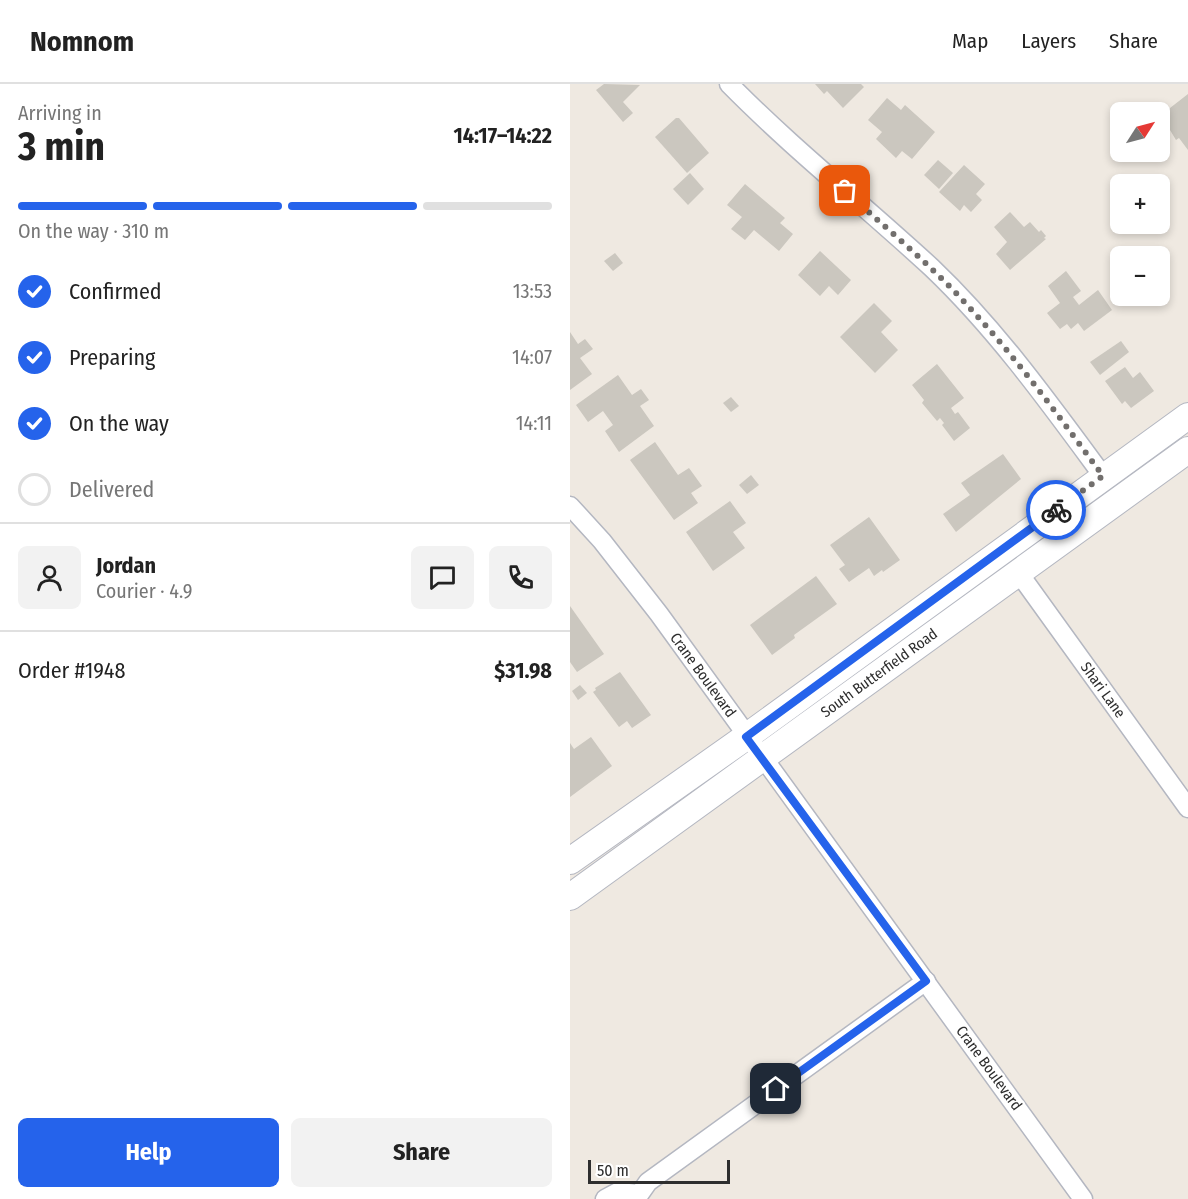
<!DOCTYPE html>
<meta charset="utf-8">
<style>
body{margin:0;font-family:"Fira Sans Condensed",sans-serif;background:#f2f2f2;color:#222;height:100vh;display:flex;flex-direction:column;font-size:22px;white-space:nowrap}
*{box-sizing:border-box;margin:0}
p{font-size:20px;color:#767676}
.icon{flex:none;width:33px;height:33px;fill:none;stroke:currentColor;stroke-width:2;stroke-linecap:round;stroke-linejoin:round}
.map{position:relative;flex:1;overflow:hidden}
.drawer{display:flex;flex-direction:column;background:#fff;width:570px}
.drawer>*{flex:none}
.needle{width:39px;rotate:54deg}
.buttons{position:absolute;left:540px;top:18px;display:grid;gap:12px}
.buttons a{display:grid;place-items:center;width:60px;height:60px;border-radius:9px;background:#fff;box-shadow:0 3px 9px #0003;font-size:30px}
.scale{position:absolute;left:18px;bottom:15px;width:142px;box-sizing:border-box;padding-left:6px;border:3px solid #2e2e2e;border-top:0;font-size:16px;line-height:21px;white-space:nowrap;color:#2e2e2e;-webkit-text-stroke:4px #fff;paint-order:stroke}
.pin{position:absolute;display:grid;place-items:center;width:51px;height:51px;color:#fff;margin:-26px;border-radius:12px;box-shadow:0 3px 9px #0006}
.courier{position:absolute;display:grid;place-items:center;width:60px;height:60px;margin:-30px;border:4px solid #2563eb;border-radius:50%;background:#fff;color:#222;box-shadow:0 2px 8px #0007}
.head em{font-style:normal;font-weight:700}
.head div{display:flex;flex-direction:column-reverse}
.head{display:flex;align-items:center;justify-content:space-between;height:102px;padding:0 18px}
h1{font-size:39px;font-weight:700;line-height:45px}
.bar{display:grid;grid-template-columns:repeat(4,1fr);gap:9px 6px;align-content:center;height:72px;padding:0 18px}
.bar i{height:8px;border-radius:4px;background:#e0e0e0}
.bar .active{background:#2563eb}
.bar p{grid-column:span 4}
.line{display:flex;align-items:center;gap:15px;padding:0 18px;border-top:2px solid #e0e0e0}
.line div{flex:1}
.round{display:grid;place-items:center;flex:none;width:63px;height:63px;border-radius:9px;background:#f2f2f2}
ol{padding:0 18px;list-style:none}
li{display:flex;align-items:center;gap:18px;height:66px}
li p{margin-inline-start:auto}
li .icon{padding:6px;border-radius:50%;background:#2563eb;color:#fff;stroke-width:4}
li:last-child{color:#767676}
li i{width:33px;height:33px;border:3px solid #e0e0e0;border-radius:50%}
.button{display:flex;gap:12px;margin-top:auto;padding:12px 18px}
.button a{flex:1;height:69px;border-radius:9px;background:#2563eb;color:#fff;font-size:24px;font-weight:700;line-height:69px;text-align:center}
.button a+a{background:#f2f2f2;color:#222}
header{display:flex;align-items:center;gap:36px;box-sizing:border-box;height:84px;padding:0 30px;background:#fff;border-bottom:2px solid #e0e0e0}
header strong{font-size:28px}
nav{display:flex;gap:33px;margin-inline-start:auto;font-size:21px}
main{display:flex;flex:1;min-height:0}
.map>svg:first-child{display:block}
</style>
<header>
<strong>Nomnom</strong>
<nav><a>Map</a><a>Layers</a><a>Share</a></nav>
</header>
<main>
<section class="drawer">
<div class="head"><div><h1>3 min</h1><p>Arriving in</p></div><em>14:17–14:22</em></div>
<div class="bar"><i class="active"></i><i class="active"></i><i class="active"></i><i></i><p>On the way · 310 m</p></div>
<ol>
<li><svg class="icon" aria-label="check" viewBox="0 0 24 24"><path d="M5 12l5 5 9-10"/></svg>Confirmed<p>13:53</p></li>
<li><svg class="icon" aria-label="check" viewBox="0 0 24 24"><path d="M5 12l5 5 9-10"/></svg>Preparing<p>14:07</p></li>
<li><svg class="icon" aria-label="check" viewBox="0 0 24 24"><path d="M5 12l5 5 9-10"/></svg>On the way<p>14:11</p></li>
<li><i></i>Delivered</li>
</ol>
<div class="line" style="height:108px"><a class="round"><svg class="icon" aria-label="person" viewBox="0 0 24 24"><circle cx="12" cy="8" r="4"/><path d="M4 21q1-7 8-7t8 7"/></svg></a><div><b>Jordan</b><p>Courier · 4.9</p></div><a class="round"><svg class="icon" aria-label="chat" viewBox="0 0 24 24"><path d="M4 5h16v11H9l-5 4z"/></svg></a><a class="round"><svg class="icon" aria-label="phone" viewBox="0 0 24 24"><path d="M5 4h4l2 5-3 2q2 4 5 5l2-3 5 2v4C11 20 4 13 5 4z"/></svg></a></div>
<div class="line" style="height:78px"><div>Order #1948</div><b>$31.98</b></div>
<div class="button"><a>Help</a><a>Share</a></div>
</section>
<div class="map">
<svg width="618" height="1115" viewBox="0 0 618 1115">
<rect width="100%" height="100%" fill="#efe9e1"/>
<!-- building -->
<g fill="#cbc7bf">
<polygon points="34,0 70,1 53,18 63,29 53,38 26,6"/>
<polygon points="245,0 291,0 294,3 273,24 257,7 254,10"/>
<polygon points="618,10 618,66 609,54 606,56 591,31"/>
<polygon points="317,14 331,26 335,21 365,48 342,75 332,67 326,74 306,55 312,48 298,36"/>
<polygon points="106,34 109,34 139,69 117,89 85,53"/>
<polygon points="368,76 383,89 369,105 354,91"/>
<polygon points="394,81 415,100 406,110 412,116 401,128 394,121 390,127 369,108"/>
<polygon points="120,89 134,105 118,121 103,105"/>
<polygon points="175,100 215,134 210,139 223,150 209,167 184,146 175,156 161,145 172,133 157,121"/>
<polygon points="440,128 454,143 460,138 469,148 471,146 476,152 474,154 476,155 440,186 426,170 437,158 424,143"/>
<polygon points="250,167 281,196 268,211 259,202 250,212 228,191"/>
<polygon points="45,169 53,179 43,187 34,177"/>
<polygon points="496,187 511,207 503,213 509,221 528,206 542,226 514,247 508,239 501,245 497,240 490,245 477,229 490,219 478,202"/>
<polygon points="304,219 322,237 311,248 328,266 305,289 270,253"/>
<polygon points="0,248 8,260 15,255 23,265 10,274 22,290 0,306"/>
<polygon points="551,257 559,268 530,291 520,278"/>
<polygon points="367,280 394,314 381,324 385,330 388,328 400,344 384,357 372,341 374,339 370,334 367,337 352,319 354,316 342,301"/>
<polygon points="555,283 563,294 570,288 584,307 561,324 555,317 552,320 535,297"/>
<polygon points="48,291 62,311 71,305 79,316 70,322 84,342 49,368 35,347 43,341 33,327 18,338 6,321"/>
<polygon points="161,313 169,322 161,328 153,319"/>
<polygon points="85,358 108,391 119,384 132,402 121,409 128,419 104,436 60,376"/>
<polygon points="433,370 451,395 386,448 373,430 400,411 391,399"/>
<polygon points="181,391 189,401 177,410 169,401"/>
<polygon points="160,417 176,439 163,448 175,464 143,487 116,448"/>
<polygon points="299,433 330,476 313,488 312,486 304,492 299,484 279,498 269,485 275,481 260,461"/>
<polygon points="246,492 267,520 224,551 225,554 202,571 180,541"/>
<polygon points="0,522 34,570 7,588 0,578"/>
<polygon points="50,588 81,631 62,644 57,637 49,643 23,608 26,606 25,604"/>
<polygon points="10,601 17,609 8,616 2,607"/>
<polygon points="21,653 42,682 0,713 0,659 4,665"/>
</g>
<g fill="none" stroke-linecap="round" stroke-linejoin="round">
<defs>
<g id="street">
<path d="M159 0C223 65 295 122 362 184 427 246 480 320 533 392"/>
<polyline points="0,422 32,457 89,530 513,1115"/>
<polyline points="448,488 618,724"/>
<polyline points="35,1115 48,1108 69,1110"/>
<polyline points="66,1115 78,1098 356,897"/>
</g>
<g id="secondary">
<polyline points="0,777 176,653 618,332"/>
<polyline points="0,813 618,366"/>
</g>
</defs>
<!-- street casing -->
<use href="#street" stroke="#b4b7c1" stroke-width="21"/>
<!-- secondary casing -->
<use href="#secondary" stroke="#b4b7c1" stroke-width="28"/>
<!-- street -->
<use href="#street" stroke="#fff" stroke-width="18"/>
<!-- secondary -->
<use href="#secondary" stroke="#fff" stroke-width="26"/>
</g>
<g fill="none" stroke-linecap="round" stroke-linejoin="round">
<!-- done -->
<path stroke="#726f6d" stroke-width="6" stroke-dasharray="0 10.8" d="M275 107C317 145 361 181 399 223 448 276 491 335 533 392L486 426"/>
<!-- route -->
<polyline stroke="#2563eb" stroke-width="8" points="206,1005 356,897 176,653 486,426"/>
</g>
<g text-anchor="middle" dominant-baseline="central" stroke-width="4.5" stroke-linejoin="round" paint-order="stroke">
<!-- street labels -->
<g font-size="15" fill="#2e2e2e" stroke="#fff">
<text transform="translate(309 589) rotate(-36)">South Butterfield Road</text>
<text transform="translate(133 591) rotate(54)">Crane Boulevard</text>
<text transform="translate(533 606) rotate(54)">Shari Lane</text>
<text transform="translate(419 984) rotate(54)">Crane Boulevard</text>
</g>
</g>
</svg>
<div class="buttons">
<a><svg class="needle" viewBox="-14 -14 28 28"><path d="M0-13l5 13h-10z" fill="#e53935"/><path d="M0 13l5-13h-10z" fill="#767676"/></svg></a>
<a>+</a>
<a>−</a>
</div>
<div class="scale">50 m</div>
<div class="pin" style="left:275px;top:107px;background:#ea580c"><svg class="icon" aria-label="bag" viewBox="0 0 24 24"><path d="M5 8h14l-1 12H6zM9 8a3 3 0 0 1 6 0"/></svg></div>
<div class="pin" style="left:206px;top:1005px;background:#1f2937"><svg class="icon" aria-label="home" viewBox="0 0 24 24"><path d="M3 11l9-7 9 7M6 9v11h12V9"/></svg></div>
<div class="courier" style="left:486px;top:426px"><svg class="icon" aria-label="bike" viewBox="0 0 24 24"><circle cx="6" cy="16" r="4"/><circle cx="18" cy="16" r="4"/><path d="M6 16l4-8h5l3 8M10 8l3 8H6M13 5h3"/></svg></div>
</div>
</main>
